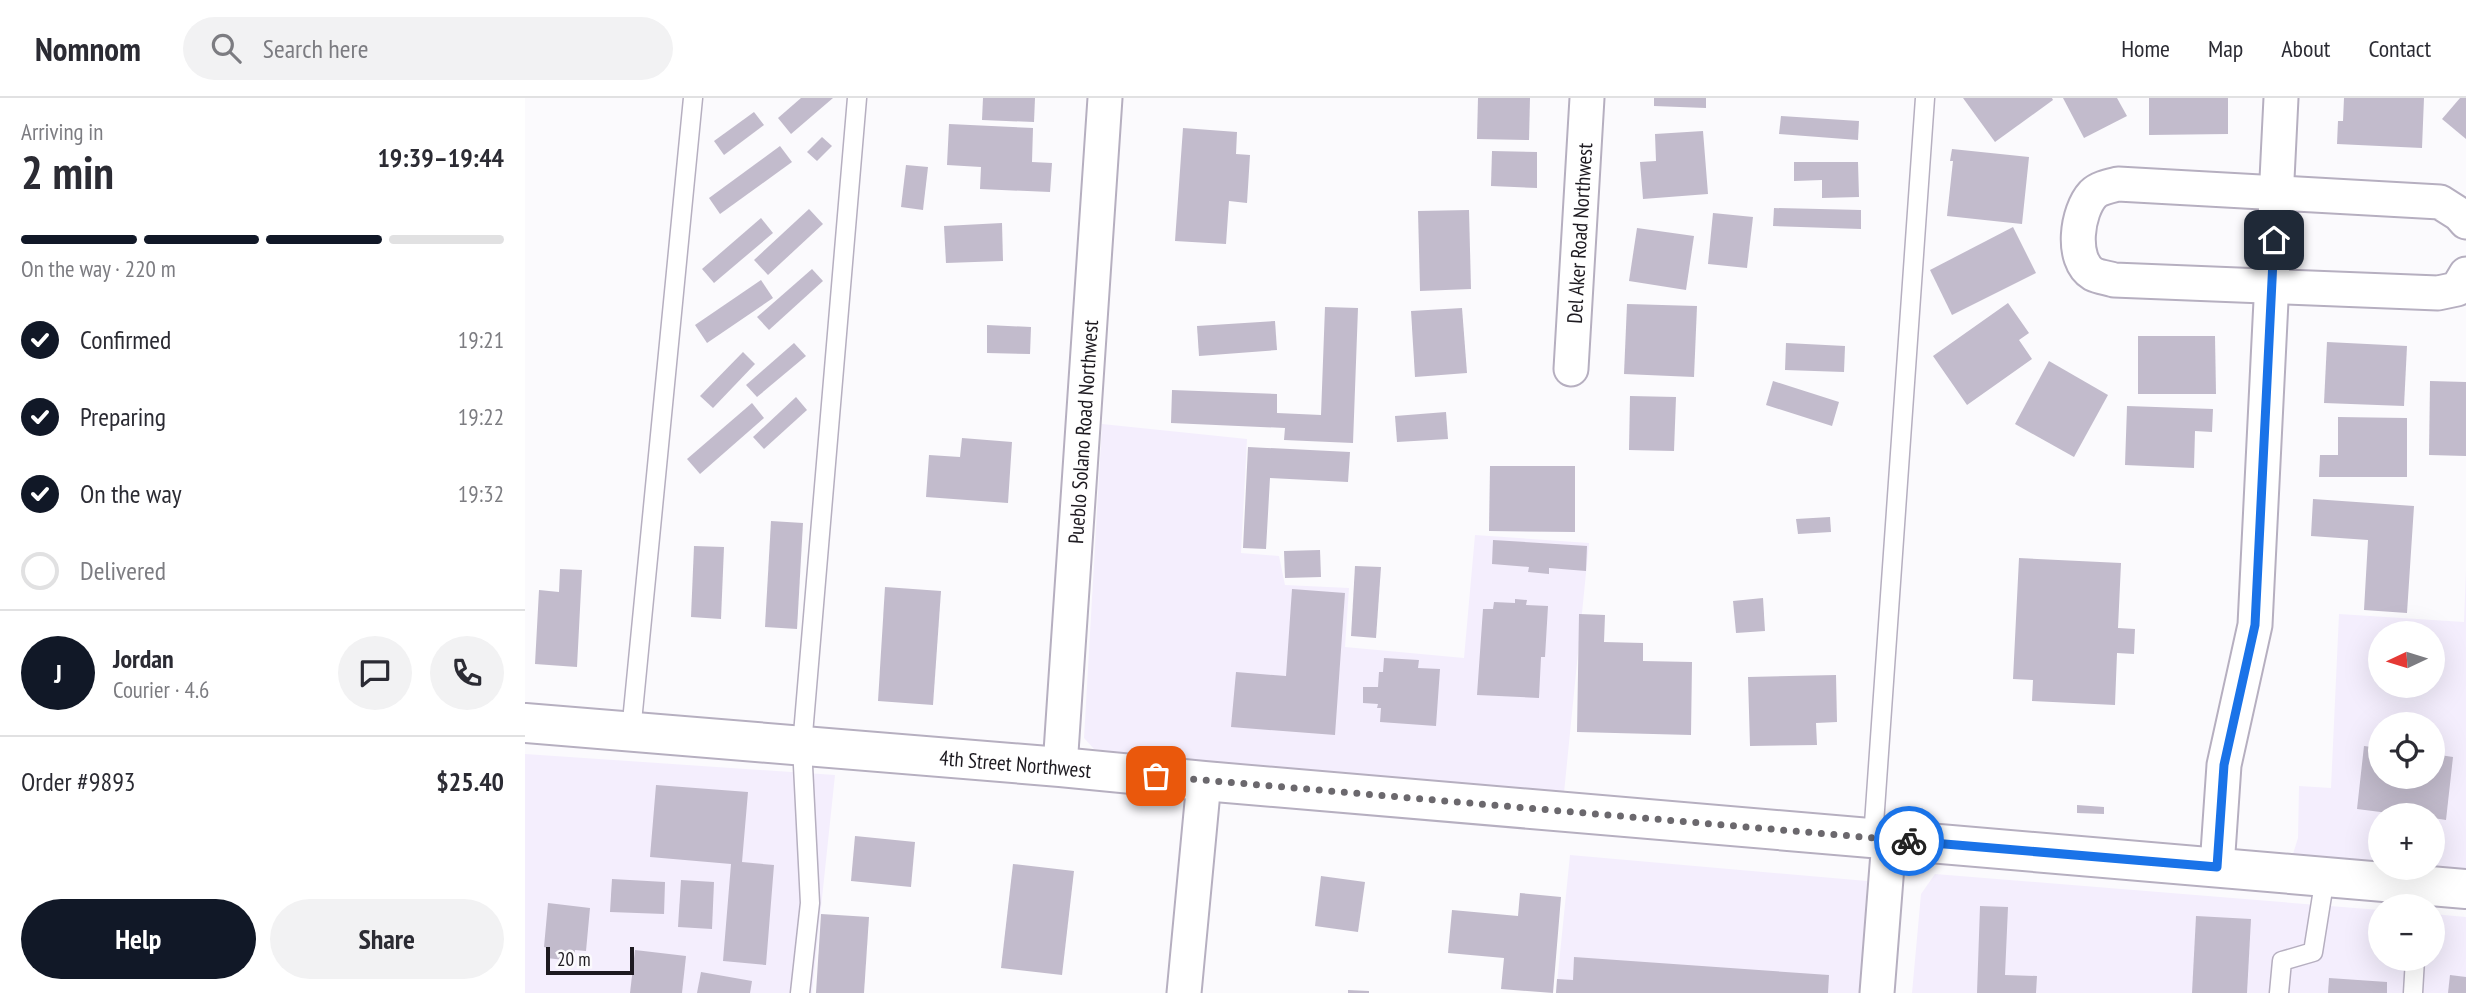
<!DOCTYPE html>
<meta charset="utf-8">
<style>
body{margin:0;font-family:"PT Sans Narrow",sans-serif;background:#f2f2f3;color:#2b2b33;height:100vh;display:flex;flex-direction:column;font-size:26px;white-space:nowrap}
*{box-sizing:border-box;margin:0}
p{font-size:23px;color:#7c7c81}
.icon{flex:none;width:38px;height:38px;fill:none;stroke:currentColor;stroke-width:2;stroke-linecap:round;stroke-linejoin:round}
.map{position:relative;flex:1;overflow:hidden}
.sheet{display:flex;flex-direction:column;background:#fff;width:525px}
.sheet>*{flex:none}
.needle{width:46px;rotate:266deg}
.tools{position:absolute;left:1843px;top:523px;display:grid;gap:14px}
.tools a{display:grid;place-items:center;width:77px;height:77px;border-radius:50%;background:#fff;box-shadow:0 7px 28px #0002;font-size:35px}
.scale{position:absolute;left:21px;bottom:18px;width:88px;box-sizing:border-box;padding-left:7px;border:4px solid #1d1a20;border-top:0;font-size:19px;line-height:24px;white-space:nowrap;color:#1d1a20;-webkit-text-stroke:5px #fbfafd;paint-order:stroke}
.pin{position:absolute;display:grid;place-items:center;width:60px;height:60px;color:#fff;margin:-30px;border-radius:14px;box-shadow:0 4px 10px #0006}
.courier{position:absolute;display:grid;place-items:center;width:70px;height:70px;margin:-35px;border:5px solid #1a73e8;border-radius:50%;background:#fff;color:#222;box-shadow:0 2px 9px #0007}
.summary em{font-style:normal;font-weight:700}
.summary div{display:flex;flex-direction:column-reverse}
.summary{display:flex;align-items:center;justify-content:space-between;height:119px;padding:0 21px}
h1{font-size:46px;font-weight:700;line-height:52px}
.bar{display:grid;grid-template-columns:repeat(4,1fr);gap:10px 7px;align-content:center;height:84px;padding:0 21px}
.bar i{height:9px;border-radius:5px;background:#e1e1e2}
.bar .on{background:#111827}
.bar p{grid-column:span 4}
.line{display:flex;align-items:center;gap:18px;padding:0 21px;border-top:2px solid #e1e1e2}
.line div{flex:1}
.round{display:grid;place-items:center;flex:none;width:74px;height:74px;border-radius:37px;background:#f2f2f3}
ol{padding:0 21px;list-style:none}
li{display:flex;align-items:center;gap:21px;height:77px}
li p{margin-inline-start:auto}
li .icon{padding:7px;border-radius:50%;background:#111827;color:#fff;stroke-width:4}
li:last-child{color:#7c7c81}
li i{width:38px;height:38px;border:4px solid #e1e1e2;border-radius:50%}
.primary-button{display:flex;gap:14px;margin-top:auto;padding:14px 21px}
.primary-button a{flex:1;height:80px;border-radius:42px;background:#111827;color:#fff;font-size:28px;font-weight:700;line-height:80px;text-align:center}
.primary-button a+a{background:#f2f2f3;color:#2b2b33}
header{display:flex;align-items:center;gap:42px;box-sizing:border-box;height:98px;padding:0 35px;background:#fff;border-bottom:2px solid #e1e1e2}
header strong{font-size:33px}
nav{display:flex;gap:38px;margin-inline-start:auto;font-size:24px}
.search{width:490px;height:63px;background:#f2f2f3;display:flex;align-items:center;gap:18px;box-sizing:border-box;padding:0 24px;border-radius:38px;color:#7c7c81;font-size:26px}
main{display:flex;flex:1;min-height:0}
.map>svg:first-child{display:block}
</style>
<header>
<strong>Nomnom</strong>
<div class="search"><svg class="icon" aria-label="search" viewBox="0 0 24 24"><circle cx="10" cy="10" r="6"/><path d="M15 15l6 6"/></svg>Search here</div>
<nav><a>Home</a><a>Map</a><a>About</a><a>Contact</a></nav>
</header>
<main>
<section class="sheet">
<div class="summary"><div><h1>2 min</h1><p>Arriving in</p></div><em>19:39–19:44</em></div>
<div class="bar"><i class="on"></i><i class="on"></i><i class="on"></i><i></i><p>On the way · 220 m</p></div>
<ol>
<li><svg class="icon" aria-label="check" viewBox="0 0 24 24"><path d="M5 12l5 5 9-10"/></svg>Confirmed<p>19:21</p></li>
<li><svg class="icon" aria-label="check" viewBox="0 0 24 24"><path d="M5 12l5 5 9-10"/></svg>Preparing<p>19:22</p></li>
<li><svg class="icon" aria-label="check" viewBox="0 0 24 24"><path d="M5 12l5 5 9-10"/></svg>On the way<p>19:32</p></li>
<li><i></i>Delivered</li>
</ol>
<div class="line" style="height:126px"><b class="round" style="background:#111827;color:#fff">J</b><div><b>Jordan</b><p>Courier · 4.6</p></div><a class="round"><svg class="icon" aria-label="chat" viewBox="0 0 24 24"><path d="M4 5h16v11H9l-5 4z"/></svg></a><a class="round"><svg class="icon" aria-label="phone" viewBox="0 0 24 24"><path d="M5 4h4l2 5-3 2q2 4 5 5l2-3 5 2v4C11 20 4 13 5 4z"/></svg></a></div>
<div class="line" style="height:91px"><div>Order #9893</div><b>$25.40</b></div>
<div class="primary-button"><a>Help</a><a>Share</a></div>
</section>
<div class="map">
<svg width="1941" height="895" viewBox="0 0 1941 895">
<rect width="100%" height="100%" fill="#fbfafd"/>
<!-- built -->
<g fill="#f4eefd" fill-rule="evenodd">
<polygon points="577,326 722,341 716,455 754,458 760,487 824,490 820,549 939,560 950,437 1064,445 1039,695 710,669 569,651 559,640"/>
<path d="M1941 472V771L1908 768V718H1855V763L1768 756 1773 740 1774 688 1806 690 1814 516 1939 524ZM1855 536H1908V588H1855ZM1855 626H1908V679H1855Z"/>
<polygon points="0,656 310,677 287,895 0,895"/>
<polygon points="1045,757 1342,783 1335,895 1031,895"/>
<polygon points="1410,776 1855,812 1855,861 1908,861 1908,816 1941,819 1941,895 1387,895 1396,796"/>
</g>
<!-- building -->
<g fill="#c2bbcc">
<polygon points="276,0 308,0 266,36 253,20"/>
<polygon points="458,0 510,0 509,24 457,22"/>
<polygon points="953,0 1005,0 1004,42 952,41"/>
<polygon points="1129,0 1181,0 1181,10 1129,8"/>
<polygon points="1438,0 1527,0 1528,2 1470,44"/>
<polygon points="1538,0 1592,0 1602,18 1559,40"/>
<polygon points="1624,0 1703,0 1703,36 1624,37"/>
<polygon points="1819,0 1899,0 1897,50 1812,46 1813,23 1818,23"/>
<polygon points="1935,0 1941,0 1941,41 1917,21"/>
<polygon points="229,14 239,27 199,57 189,43"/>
<polygon points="1256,18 1334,23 1333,42 1254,36"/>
<polygon points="424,26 508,30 507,64 527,65 525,94 455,91 456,69 422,67"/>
<polygon points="658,30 712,34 711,56 725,57 722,105 704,103 701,146 650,143"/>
<polygon points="1178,33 1183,96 1118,101 1115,64 1131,63 1130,36"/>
<polygon points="297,39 307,48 292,63 282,54"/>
<polygon points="255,48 267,64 195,116 184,100"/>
<polygon points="1427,51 1504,59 1497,126 1422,118 1428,63 1425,63"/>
<polygon points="967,53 1012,54 1012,90 966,88"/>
<polygon points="1269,64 1333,64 1334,99 1297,100 1297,82 1269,83"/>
<polygon points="381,67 403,69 398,112 376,109"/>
<polygon points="1249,110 1336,112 1336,131 1248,128"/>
<polygon points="284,111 298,126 243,177 229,162"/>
<polygon points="944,112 946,191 895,193 893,113"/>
<polygon points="1188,115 1228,119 1222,170 1183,166"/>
<polygon points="236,120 248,135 189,185 177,171"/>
<polygon points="477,125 478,163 421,165 419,128"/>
<polygon points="1488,129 1511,175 1427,217 1405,172"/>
<polygon points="1112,130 1169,138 1161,192 1104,183"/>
<polygon points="287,171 298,183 244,232 232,219"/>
<polygon points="236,182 248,200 182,245 170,227"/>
<polygon points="1483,205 1504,235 1494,242 1507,261 1442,307 1408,258"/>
<polygon points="1102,206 1172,208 1169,279 1099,276"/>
<polygon points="800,209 833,210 828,345 759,342 760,330 646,325 647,292 752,296 752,315 796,317"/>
<polygon points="937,210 942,275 890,279 886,213"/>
<polygon points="750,223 752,252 674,258 672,228"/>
<polygon points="462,227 506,229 505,256 462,255"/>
<polygon points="1613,238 1690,238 1691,296 1613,296"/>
<polygon points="1802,244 1882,248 1879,308 1799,305"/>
<polygon points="269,245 281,258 232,299 221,287"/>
<polygon points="1261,245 1320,248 1319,274 1260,272"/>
<polygon points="218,254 230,266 188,310 175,298"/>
<polygon points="1524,263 1583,297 1549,359 1490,326"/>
<polygon points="1248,283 1314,304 1307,328 1241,307"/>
<polygon points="1905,283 1941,284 1941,358 1904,357"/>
<polygon points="1105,298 1151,299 1149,353 1104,352"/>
<polygon points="271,299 282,312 239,351 228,339"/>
<polygon points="227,305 239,320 175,376 162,361"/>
<polygon points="1602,308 1688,311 1687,334 1670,333 1669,370 1600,367"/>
<polygon points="921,314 923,341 872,344 870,318"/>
<polygon points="1813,319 1882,320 1882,379 1794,379 1795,357 1813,357"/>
<polygon points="437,340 487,344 483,405 401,399 404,357 435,359"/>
<polygon points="723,349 825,354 823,384 745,380 741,451 718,450"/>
<polygon points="965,368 1050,368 1050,434 964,433"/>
<polygon points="1788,401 1889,408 1882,515 1839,512 1843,442 1786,438"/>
<polygon points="1305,419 1306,434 1273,436 1271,421"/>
<polygon points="246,423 278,425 272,531 240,529"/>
<polygon points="968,442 1062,448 1061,473 1024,470 1024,476 1003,474 1004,469 967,466"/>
<polygon points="169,448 199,449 196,521 166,519"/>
<polygon points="795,452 796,479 760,480 759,453"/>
<polygon points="1494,460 1596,465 1593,530 1610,531 1609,556 1592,555 1590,607 1507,603 1508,582 1488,581"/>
<polygon points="830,468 856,469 851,540 826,538"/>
<polygon points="35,471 57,472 52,569 10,566 14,492 34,494"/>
<polygon points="360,489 416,493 408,607 353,603"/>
<polygon points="767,491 820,495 810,637 706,629 711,574 761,578"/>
<polygon points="1238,500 1240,533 1211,535 1208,503"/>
<polygon points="990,501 1002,502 1001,507 1023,508 1020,559 1016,559 1014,600 952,597 958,511 968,511 969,504 990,505"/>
<polygon points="1054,516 1080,517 1079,544 1118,545 1118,563 1167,564 1166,637 1052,634"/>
<polygon points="859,560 894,562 893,570 915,571 911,628 855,624 856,610 852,610 853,606 838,605 838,589 853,589 854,574 858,574"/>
<polygon points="1311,577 1312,624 1291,625 1292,647 1225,648 1223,579"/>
<polygon points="1839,648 1855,650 1855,679 1908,679 1908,656 1928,659 1921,722 1908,720 1908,718 1887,718 1832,711"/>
<polygon points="131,687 223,694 217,764 249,767 241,867 198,863 206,766 125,759"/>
<polygon points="1552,707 1579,709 1579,716 1552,715"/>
<polygon points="330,738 390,744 386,789 326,783"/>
<polygon points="488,766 549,773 537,877 476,870"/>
<polygon points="796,778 840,784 833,834 790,828"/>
<polygon points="87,781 140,784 139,816 85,814"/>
<polygon points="156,782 189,784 187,831 153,829"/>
<polygon points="995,795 1036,799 1028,895 976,891 979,860 923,855 927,812 993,818"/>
<polygon points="23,805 65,810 61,853 50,852 49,863 21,860 23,850 19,849"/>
<polygon points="1455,808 1483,809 1480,877 1512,878 1511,895 1452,895"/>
<polygon points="296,816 344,819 339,895 291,895"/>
<polygon points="1671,818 1726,821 1722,895 1667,895"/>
<polygon points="110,852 161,858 157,895 105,895"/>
<polygon points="1049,859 1304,877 1303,895 1031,895 1032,881 1048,882"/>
<polygon points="176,874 227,883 225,895 172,895"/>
<polygon points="1925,877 1941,879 1941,895 1923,895"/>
<polygon points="1804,880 1862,884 1862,895 1803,895"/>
<polygon points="823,892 844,893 844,895 823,895"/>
</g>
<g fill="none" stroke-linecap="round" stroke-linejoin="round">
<defs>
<g id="lane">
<polyline points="106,634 168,0"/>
<polyline points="1348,740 1400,0"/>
<polyline points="275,895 285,805 277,648 332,0"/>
<polyline points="1754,895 1757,863 1788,854 1800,779"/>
<polyline points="1888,895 1890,861"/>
</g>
<g id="street">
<path d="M1941 124 1934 116 1915 104 1593 86C1585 88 1574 90 1568 96 1552 113 1545 162 1568 176 1574 179 1583 180 1589 182L1913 195 1932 191 1941 176"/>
<path id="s1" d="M1046 271 1062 0"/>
<path id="s2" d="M535 669 580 0"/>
<polyline points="1692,769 1699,667 1730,527 1756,0"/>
<polyline points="659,895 679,683"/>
<polyline points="1352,895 1364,742"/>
</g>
<g id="secondary">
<path id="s3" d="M0 625 535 669 679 683 1941 791"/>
</g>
</defs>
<!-- lane casing -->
<use href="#lane" stroke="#b6afc0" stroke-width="21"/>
<!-- street casing -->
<use href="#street" stroke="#b6afc0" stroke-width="37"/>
<!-- secondary casing -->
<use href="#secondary" stroke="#b6afc0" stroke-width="42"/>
<!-- lane -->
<use href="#lane" stroke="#fff" stroke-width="18"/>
<!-- street -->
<use href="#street" stroke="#fff" stroke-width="33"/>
<!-- secondary -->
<use href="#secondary" stroke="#fff" stroke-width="38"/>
</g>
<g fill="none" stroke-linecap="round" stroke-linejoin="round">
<!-- done -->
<polyline stroke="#6b686d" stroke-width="7" stroke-dasharray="0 12.6" points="631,678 1384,743"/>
<!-- route -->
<polyline stroke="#1a73e8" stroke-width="9" points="1384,743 1692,769 1699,667 1730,527 1749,142"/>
</g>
<g text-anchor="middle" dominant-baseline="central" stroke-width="5" stroke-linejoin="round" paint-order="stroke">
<!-- street labels -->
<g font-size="21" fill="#1d1a20" stroke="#fbfafd">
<text stroke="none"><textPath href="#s1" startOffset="136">Del Aker Road Northwest</textPath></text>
<text stroke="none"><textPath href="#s2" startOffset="336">Pueblo Solano Road Northwest</textPath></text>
<text stroke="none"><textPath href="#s3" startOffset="492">4th Street Northwest</textPath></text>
</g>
</g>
</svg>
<div class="tools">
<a><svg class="needle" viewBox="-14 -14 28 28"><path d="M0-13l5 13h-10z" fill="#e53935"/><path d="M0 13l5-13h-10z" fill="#7c7c81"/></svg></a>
<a><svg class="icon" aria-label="locate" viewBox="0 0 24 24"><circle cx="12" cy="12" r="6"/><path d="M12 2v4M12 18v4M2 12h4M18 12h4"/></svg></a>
<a>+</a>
<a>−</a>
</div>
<div class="scale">20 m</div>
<div class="pin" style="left:631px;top:678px;background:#ea580c"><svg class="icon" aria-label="bag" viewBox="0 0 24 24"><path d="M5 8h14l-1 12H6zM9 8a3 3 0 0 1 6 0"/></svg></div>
<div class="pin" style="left:1749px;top:142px;background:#1f2937"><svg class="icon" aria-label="home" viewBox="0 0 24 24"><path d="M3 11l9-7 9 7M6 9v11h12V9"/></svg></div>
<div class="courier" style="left:1384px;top:743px"><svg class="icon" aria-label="bike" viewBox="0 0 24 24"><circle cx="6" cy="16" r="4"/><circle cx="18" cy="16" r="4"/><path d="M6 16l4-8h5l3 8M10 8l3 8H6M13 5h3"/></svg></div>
</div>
</main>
